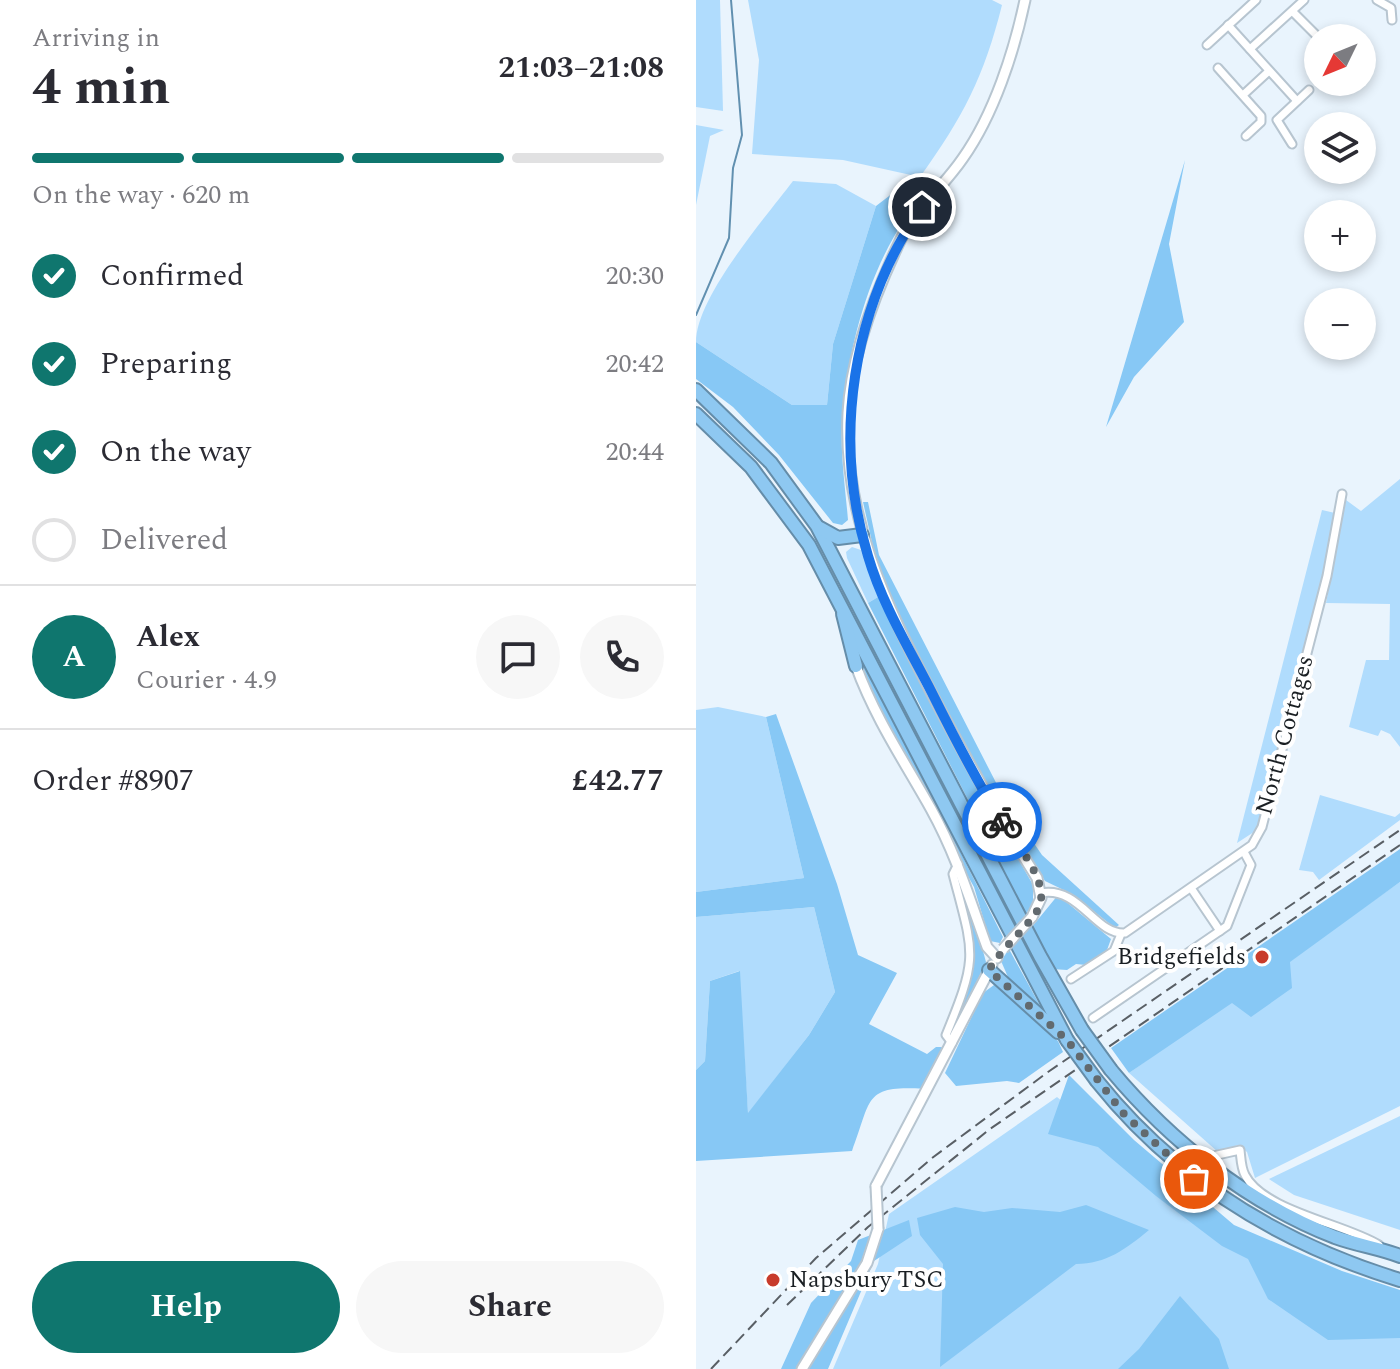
<!DOCTYPE html>
<meta charset="utf-8">
<style>
body{margin:0;font-family:Spectral,serif;background:#f7f7f7;color:#2b2b33;height:100vh;display:flex;flex-direction:column;font-size:30px;white-space:nowrap}
*{box-sizing:border-box;margin:0}
p{font-size:26px;color:#7c7c81}
.icon{flex:none;width:44px;height:44px;fill:none;stroke:currentColor;stroke-width:2;stroke-linecap:round;stroke-linejoin:round}
.map{position:relative;flex:1;overflow:hidden}
.drawer{display:flex;flex-direction:column;background:#fff;width:696px}
.drawer>*{flex:none}
.needle{width:52px;rotate:227deg}
.controls{position:absolute;left:608px;top:24px;display:grid;gap:16px}
.controls a{display:grid;place-items:center;width:72px;height:72px;border-radius:50%;background:#fff;box-shadow:0 4px 12px #0003;font-size:40px}
.pin{position:absolute;display:grid;place-items:center;width:68px;height:68px;color:#fff;margin:-34px;border:4px solid #fff;border-radius:50%;box-shadow:0 2px 8px #0007}
.courier{position:absolute;display:grid;place-items:center;width:80px;height:80px;margin:-40px;border:6px solid #1a73e8;border-radius:50%;background:#fff;color:#222;box-shadow:0 2px 10px #0007}
.summary em{font-style:normal;font-weight:700}
.summary div{display:flex;flex-direction:column-reverse}
.summary{display:flex;align-items:center;justify-content:space-between;height:136px;padding:0 32px}
h1{font-size:52px;font-weight:700;line-height:60px}
.bar{display:grid;grid-template-columns:repeat(4,1fr);gap:12px 8px;align-content:center;height:96px;padding:0 32px}
.bar i{height:10px;border-radius:6px;background:#e1e1e2}
.bar .on{background:#0f766e}
.bar p{grid-column:span 4}
.line{display:flex;align-items:center;gap:20px;padding:0 32px;border-top:2px solid #e1e1e2}
.line div{flex:1}
.round{display:grid;place-items:center;flex:none;width:84px;height:84px;border-radius:42px;background:#f7f7f7}
ol{padding:0 32px;list-style:none}
li{display:flex;align-items:center;gap:24px;height:88px}
li p{margin-inline-start:auto}
li .icon{padding:8px;border-radius:50%;background:#0f766e;color:#fff;stroke-width:4}
li:last-child{color:#7c7c81}
li i{width:44px;height:44px;border:4px solid #e1e1e2;border-radius:50%}
.primary-button{display:flex;gap:16px;margin-top:auto;padding:16px 32px}
.primary-button a{flex:1;height:92px;border-radius:48px;background:#0f766e;color:#fff;font-size:32px;font-weight:700;line-height:92px;text-align:center}
.primary-button a+a{background:#f7f7f7;color:#2b2b33}
main{display:flex;flex:1;min-height:0}
.map>svg:first-child{display:block}
</style>
<main>
<section class="drawer">
<div class="summary"><div><h1>4 min</h1><p>Arriving in</p></div><em>21:03–21:08</em></div>
<div class="bar"><i class="on"></i><i class="on"></i><i class="on"></i><i></i><p>On the way · 620 m</p></div>
<ol>
<li><svg class="icon" aria-label="check" viewBox="0 0 24 24"><path d="M5 12l5 5 9-10"/></svg>Confirmed<p>20:30</p></li>
<li><svg class="icon" aria-label="check" viewBox="0 0 24 24"><path d="M5 12l5 5 9-10"/></svg>Preparing<p>20:42</p></li>
<li><svg class="icon" aria-label="check" viewBox="0 0 24 24"><path d="M5 12l5 5 9-10"/></svg>On the way<p>20:44</p></li>
<li><i></i>Delivered</li>
</ol>
<div class="line" style="height:144px"><b class="round" style="background:#0f766e;color:#fff">A</b><div><b>Alex</b><p>Courier · 4.9</p></div><a class="round"><svg class="icon" aria-label="chat" viewBox="0 0 24 24"><path d="M4 5h16v11H9l-5 4z"/></svg></a><a class="round"><svg class="icon" aria-label="phone" viewBox="0 0 24 24"><path d="M5 4h4l2 5-3 2q2 4 5 5l2-3 5 2v4C11 20 4 13 5 4z"/></svg></a></div>
<div class="line" style="height:104px"><div>Order #8907</div><b>£42.77</b></div>
<div class="primary-button"><a>Help</a><a>Share</a></div>
</section>
<div class="map">
<svg width="704" height="1369" viewBox="0 0 704 1369">
<rect width="100%" height="100%" fill="#e9f4fd"/>
<!-- green -->
<g fill="#b0dcfd">
<polygon points="0,0 24,0 27,111 0,107"/>
<path d="M52 0H296L306 5C288 77 267 117 224 177L147 160 56 154 63 60Z"/>
<polygon points="0,125 28,130 14,136 0,205"/>
<path d="M97 181 140 184 180 206 137 344 131 405H96L0 342C0 297 69 218 97 181Z"/>
<polygon points="704,479 704,747 694,734 685,730 682,736 653,727 670,660 693,660 694,604 630,603 650,500 665,511"/>
<polygon points="626,510 639,513 624,590 596,699 590,698 580,739 585,741 561,830 541,843"/>
<polygon points="156,547 165,550 182,597 172,603 151,558 150,552"/>
<polygon points="22,707 70,717 108,878 0,892 0,710"/>
<polygon points="624,795 699,817 704,813 704,820 623,880 617,872 603,870"/>
<polygon points="704,882 704,1106 559,1178 551,1152 542,1145 522,1152 433,1073"/>
<polygon points="118,907 139,992 113,1035 52,1114 43,971 14,981 9,1061 0,1070 0,917"/>
<polygon points="361,1097 528,1235 704,1324 704,1369 137,1369 182,1264 193,1214"/>
<polygon points="704,1116 704,1230 598,1195 573,1179"/>
</g>
<!-- forest -->
<g fill="#87c8f5">
<polygon points="489,160 473,244 488,322 438,377 410,427"/>
<path d="M214 180 235 186C180 245 155 330 147 410 143 447 149 484 152 520L146 525 137 523 83 455 37 407 0 379V342L96 405H131L137 344 180 206Z"/>
<polygon points="167,502 172,502 183,555 311,804 346,855 423,925 419,928 376,894 349,881 306,813 210,634 182,569"/>
<polygon points="182,597 261,750 337,885 337,904 330,914 172,603"/>
<polygon points="166,656 307,937 304,943 294,941 278,887 183,716 161,658"/>
<path d="M80 714 141 884 162 955 201 973 173 1024 231 1054 240 1047H246L228 1089C167 1085 176 1099 156 1151L0 1161V1070L9 1061 14 981 44 971 52 1113 113 1035 139 992 118 907 0 917V892L108 878 70 717Z"/>
<polygon points="704,849 704,882 594,962 596,988 555,1017 536,1003 433,1073 415,1048"/>
<path d="M270 889 290 962 264 1017 260 1016C282 966 281 942 265 891Z"/>
<polygon points="362,895 415,939 411,950 390,965 380,964 371,970 356,969 335,928"/>
<polygon points="313,949 347,1011 315,984 305,961"/>
<polygon points="298,985 306,986 362,1041 367,1052 323,1083 311,1081 260,1086 249,1073 287,993"/>
<polygon points="373,1075 438,1140 538,1225 646,1271 704,1290 704,1338 632,1340 572,1299 552,1259 526,1246 460,1196 402,1147 352,1134"/>
<path d="M390 1205 453 1230C430 1249 410 1264 380 1264L244 1367 247 1264 224 1235 221 1218 259 1207 288 1212 316 1208 364 1212Z"/>
<polygon points="213,1220 216,1236 178,1261 132,1369 85,1369 115,1303 155,1261 162,1240"/>
<polygon points="484,1296 523,1339 533,1369 422,1369 443,1349"/>
</g>
<g fill="none" stroke-linecap="round" stroke-linejoin="round">
<!-- stream -->
<polyline stroke="#6190b0" stroke-width="2" points="0,315 33,238 37,168 46,135 35,0"/>
<defs>
<g id="street">
<polyline points="681,0 695,8 696,20"/>
<polyline points="597,12 623,38"/>
<polyline points="532,25 601,101"/>
<polyline points="511,45 560,0"/>
<polyline points="554,49 608,0"/>
<polyline points="522,68 565,116 565,122 550,136"/>
<polyline points="547,95 573,71"/>
<polyline points="596,144 581,120 613,90"/>
<polyline points="495,888 524,931"/>
<path d="M345 893C384 886 399 935 429 933L556 845 566 827 631 576 646 494"/>
<polyline points="375,979 418,951 425,934"/>
<polyline points="397,1018 531,926 555,865 548,852"/>
<path d="M256 1043 250 1035C283 955 278 955 257 874L262 864"/>
<path d="M501 1152 517 1156 544 1150C545 1158 545 1168 549 1175 567 1211 650 1224 683 1245"/>
</g>
<g id="secondary">
<path d="M329 0C318 52 298 114 267 158 248 186 221 208 205 239 180 291 155 355 152 413 147 516 190 605 236 694 269 757 303 818 341 878L345 898 336 917"/>
<path d="M160 666C179 718 208 761 235 809 260 854 274 900 291 947L301 958"/>
<polyline points="180,1186 296,965"/>
<polyline points="106,1369 171,1263 182,1229"/>
</g>
<g id="highway">
<polyline points="0,390 75,463 121,526 344,956 386,1030"/>
<polyline points="0,414 55,467 113,545 371,1040"/>
<polyline points="124,528 142,538 166,535"/>
<polyline points="147,614 160,666"/>
<polyline points="293,970 362,1032"/>
<path d="M415 1070C475 1142 552 1203 639 1237 661 1245 683 1248 704 1256"/>
<path d="M401 1081C480 1180 583 1243 704 1280"/>
</g>
</defs>
<!-- street casing -->
<use href="#street" stroke="#b7c5d0" stroke-width="11"/>
<!-- secondary casing -->
<use href="#secondary" stroke="#b7c5d0" stroke-width="13"/>
<!-- highway casing -->
<use href="#highway" stroke="#658da9" stroke-width="16"/>
<!-- street -->
<use href="#street" stroke="#fff" stroke-width="7"/>
<!-- secondary -->
<use href="#secondary" stroke="#fff" stroke-width="9"/>
<!-- highway -->
<use href="#highway" stroke="#8ec8f1" stroke-width="12"/>
<!-- rail -->
<g stroke="#595f65" stroke-width="2" stroke-dasharray="12 6" stroke-linecap="butt">
<polyline points="91,1305 172,1227 294,1129 704,845"/>
<polyline points="15,1369 120,1258 236,1158 352,1072 704,830"/>
</g>
<defs>
<g id="secondary-bridge">
<polyline points="307,949 336,917"/>
<polyline points="180,1186 182,1229"/>
</g>
<g id="highway-bridge">
<polyline points="386,1030 415,1070"/>
<polyline points="371,1040 401,1081"/>
</g>
</defs>
<!-- secondary-bridge casing -->
<use href="#secondary-bridge" stroke="#b7c5d0" stroke-width="13" stroke-linecap="butt"/>
<!-- highway-bridge casing -->
<use href="#highway-bridge" stroke="#658da9" stroke-width="16" stroke-linecap="butt"/>
<!-- secondary-bridge -->
<use href="#secondary-bridge" stroke="#fff" stroke-width="9"/>
<!-- highway-bridge -->
<use href="#highway-bridge" stroke="#8ec8f1" stroke-width="12"/>
</g>
<g fill="none" stroke-linecap="round" stroke-linejoin="round">
<!-- done -->
<path stroke="#626a6f" stroke-width="8" stroke-dasharray="0 14.4" d="M306 822C319 843 358 885 341 911 327 932 306 948 293 970L371 1040 428 1114 498 1179"/>
<!-- route -->
<path stroke="#1a73e8" stroke-width="10" d="M226 207C156 307 136 439 172 556 186 604 213 648 236 693 258 737 280 780 306 822"/>
</g>
<!-- markers -->
<g fill="#c83b2b" stroke="#fff" stroke-width="3">
<circle cx="566" cy="957" r="8"/>
<circle cx="77" cy="1280" r="8"/>
</g>
<g text-anchor="middle" dominant-baseline="central" stroke-width="8" stroke-linejoin="round" paint-order="stroke">
<!-- street labels -->
<g font-size="24" fill="#1a1f23" stroke="#fff">
<text transform="translate(589 735) rotate(-75)">North Cottages</text>
</g>
<!-- poi labels -->
<g font-size="24" fill="#1a1f23" stroke="#fff" text-anchor="end">
<text x="550" y="957">Bridgefields</text>
<text x="93" y="1280" text-anchor="start">Napsbury TSC</text>
</g>
</g>
</svg>
<div class="controls">
<a><svg class="needle" viewBox="-14 -14 28 28"><path d="M0-13l5 13h-10z" fill="#e53935"/><path d="M0 13l5-13h-10z" fill="#7c7c81"/></svg></a>
<a><svg class="icon" aria-label="layers" viewBox="0 0 24 24"><path d="M12 4l9 5-9 5-9-5zM3 14l9 5 9-5"/></svg></a>
<a>+</a>
<a>−</a>
</div>
<div class="pin" style="left:498px;top:1179px;background:#ea580c"><svg class="icon" aria-label="bag" viewBox="0 0 24 24"><path d="M5 8h14l-1 12H6zM9 8a3 3 0 0 1 6 0"/></svg></div>
<div class="pin" style="left:226px;top:207px;background:#1f2937"><svg class="icon" aria-label="home" viewBox="0 0 24 24"><path d="M3 11l9-7 9 7M6 9v11h12V9"/></svg></div>
<div class="courier" style="left:306px;top:822px"><svg class="icon" aria-label="bike" viewBox="0 0 24 24"><circle cx="6" cy="16" r="4"/><circle cx="18" cy="16" r="4"/><path d="M6 16l4-8h5l3 8M10 8l3 8H6M13 5h3"/></svg></div>
</div>
</main>
